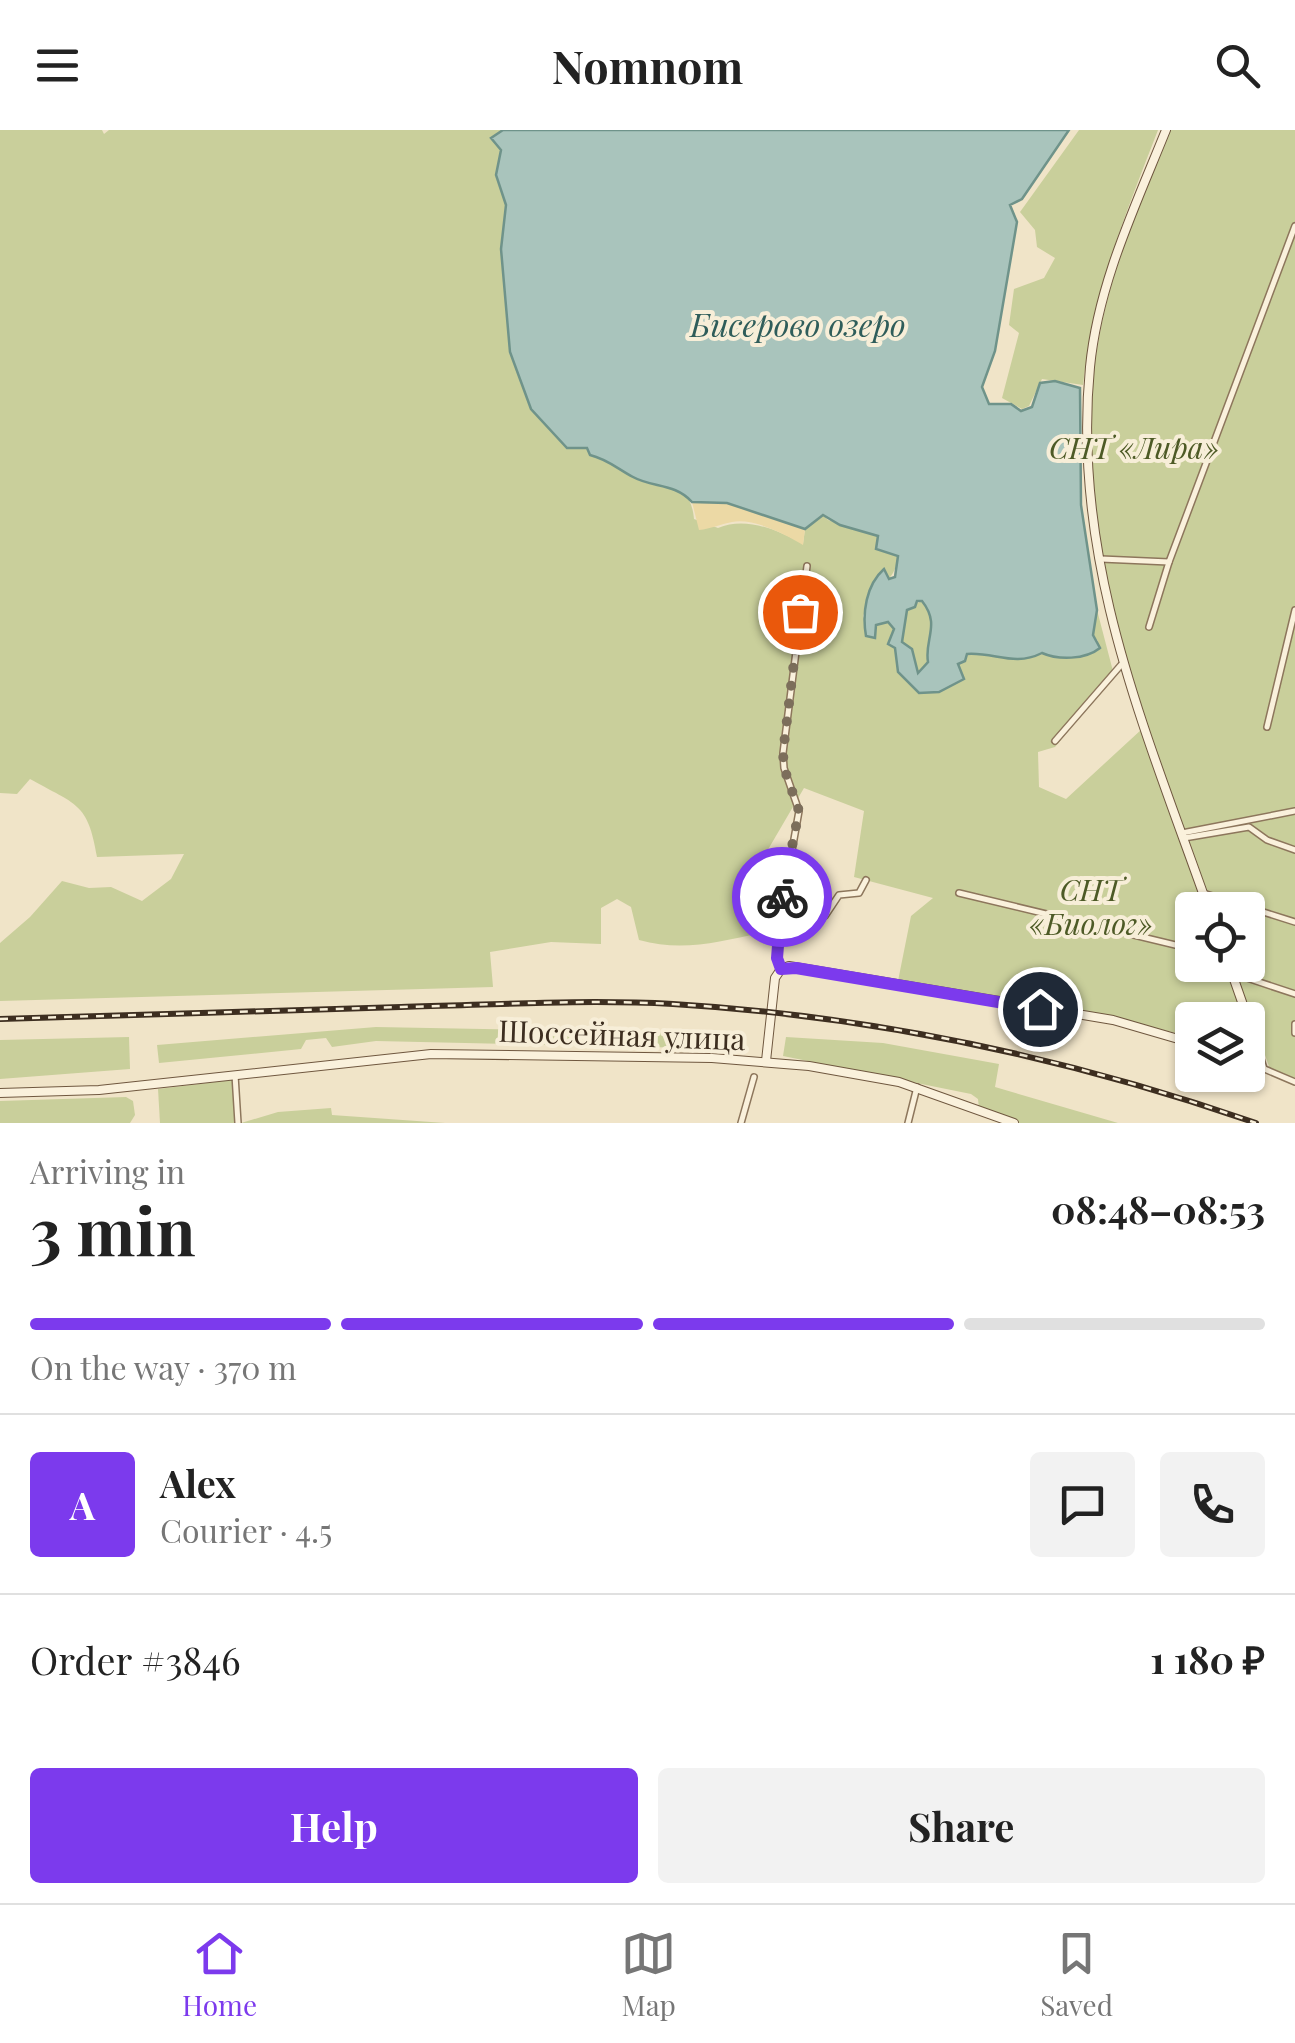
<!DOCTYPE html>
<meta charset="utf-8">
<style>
body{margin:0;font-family:"Playfair Display",serif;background:#f2f2f2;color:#222;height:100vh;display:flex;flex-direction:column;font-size:38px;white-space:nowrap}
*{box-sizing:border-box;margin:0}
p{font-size:32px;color:#767676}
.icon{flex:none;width:55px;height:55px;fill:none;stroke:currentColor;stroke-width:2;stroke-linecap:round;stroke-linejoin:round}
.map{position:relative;height:993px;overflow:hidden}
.details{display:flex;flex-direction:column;background:#fff;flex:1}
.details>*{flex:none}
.buttons{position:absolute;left:1175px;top:762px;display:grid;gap:20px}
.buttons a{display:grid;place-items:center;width:90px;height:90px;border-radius:10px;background:#fff;box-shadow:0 2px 8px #0004;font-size:50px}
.pin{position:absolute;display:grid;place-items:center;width:85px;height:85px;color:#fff;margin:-42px;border:5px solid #fff;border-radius:50%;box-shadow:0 2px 10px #0007}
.courier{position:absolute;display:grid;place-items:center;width:100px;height:100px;margin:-50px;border:8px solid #7c3aed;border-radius:50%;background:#fff;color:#222;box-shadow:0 2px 12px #0007}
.overview em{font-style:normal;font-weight:700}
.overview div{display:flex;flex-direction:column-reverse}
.overview{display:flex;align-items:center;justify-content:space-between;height:170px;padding:0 30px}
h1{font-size:65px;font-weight:700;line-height:75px}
.bar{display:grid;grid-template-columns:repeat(4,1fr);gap:15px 10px;align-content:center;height:120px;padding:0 30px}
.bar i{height:12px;border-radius:8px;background:#e0e0e0}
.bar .current{background:#7c3aed}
.bar p{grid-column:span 4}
.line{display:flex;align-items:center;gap:25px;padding:0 30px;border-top:2px solid #e0e0e0}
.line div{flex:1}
.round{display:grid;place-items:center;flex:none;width:105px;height:105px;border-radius:10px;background:#f2f2f2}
.cta{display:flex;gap:20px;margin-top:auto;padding:20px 30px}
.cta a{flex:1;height:115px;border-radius:10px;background:#7c3aed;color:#fff;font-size:40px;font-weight:700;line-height:115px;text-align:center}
.cta a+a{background:#f2f2f2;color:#222}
header{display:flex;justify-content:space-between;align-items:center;height:130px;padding:0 30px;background:#fff;font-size:45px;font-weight:700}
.dock{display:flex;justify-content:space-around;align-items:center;height:140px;border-top:2px solid #e0e0e0;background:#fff;font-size:28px;color:#767676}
.dock a{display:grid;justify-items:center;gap:5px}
.dock .current{color:#7c3aed}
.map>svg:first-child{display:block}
</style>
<header><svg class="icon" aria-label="menu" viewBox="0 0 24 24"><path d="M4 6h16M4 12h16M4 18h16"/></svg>Nomnom<svg class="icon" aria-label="search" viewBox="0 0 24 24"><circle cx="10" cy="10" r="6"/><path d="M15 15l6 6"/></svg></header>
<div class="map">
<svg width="1295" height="993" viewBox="0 0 1295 993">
<rect width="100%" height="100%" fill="#f0e4c8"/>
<!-- green -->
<g fill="#c9cf9b">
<path d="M0 0H102L104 4 109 0H503L491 8 501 20 496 45 506 75 501 119 510 223 531 279 567 318H587L590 325C608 329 618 339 633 347 661 362 690 346 694 389L718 398C746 386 778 400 803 414L805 399 823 385 828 390 878 406 876 419 898 426C896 452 874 458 863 486L874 508 876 494 888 492 894 499 898 542 939 562 963 550 957 533 967 524C993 523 1014 530 1039 525 1067 518 1069 539 1098 511L1093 505 1097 480 1114 545 1055 617 1038 622 1039 657 1066 669 1142 599 1205 780H1192V835H1225L1244 890H1192V907L1071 877 898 851 911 786 933 768 854 747 864 681 804 658 766 723 761 803C718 812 682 822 639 810L631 777 617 769 601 778V814L551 812 490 822 493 857 0 871V813L30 787 62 751 89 758 111 757 142 771 171 749 184 724 97 727C88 672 76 675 30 649L17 664 0 663Z"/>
<path d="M1079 0H1158C1124 88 1094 160 1083 255L1042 249 1029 276 1022 279 1002 268 1019 203 1009 195 1014 159 1044 148 1055 128 1037 117 1035 100 1020 82Z"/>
<path d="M1170 0H1295V952L1271 942 1233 835H1248V780H1214C1150 598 1061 405 1099 208 1112 135 1143 68 1170 0Z"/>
<path d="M922 471C941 495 924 508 928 532L918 543 912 520 902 512C902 493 903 478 922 471Z"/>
<polygon points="376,897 742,904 740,919 376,911 332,917 326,908 306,910 301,919 159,933 157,915"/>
<polygon points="129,907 130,939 0,949 0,910"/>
<polygon points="786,907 883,913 999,934 995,957 1118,993 1014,993 979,979 978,969 971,964 783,926"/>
<polygon points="232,950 236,993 160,993 158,959"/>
<polygon points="126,967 133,971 135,985 130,993 0,993 0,971"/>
<polygon points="331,978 332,985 445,993 241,993 278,982"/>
</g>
<!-- sand -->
<path fill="#ecd9a5" d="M692 372 727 373 805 399 803 415C785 404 754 388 732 392 720 394 711 399 699 400Z"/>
<!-- water -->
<path fill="#a9c4bc" stroke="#6f938a" stroke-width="2.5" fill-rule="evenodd" d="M503 0H1069L1022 69 1010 75 1017 92 995 221 982 257 989 274H1011L1021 281 1032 277 1040 253 1055 251 1080 258 1081 375 1097 480 1093 505 1100 518C1085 530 1058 530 1042 523 1014 537 995 522 967 524L965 531 958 534 964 549 939 562 919 563 898 542 895 518 888 514 894 499 888 492 876 495 875 508 866 506C862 483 866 455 884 439L889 449 895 447 898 426 876 419 878 406 840 395 823 385 805 399 727 373 692 372C675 353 653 358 633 347 618 339 607 329 590 325L587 318H567L531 279 510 222 501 119 506 75 496 45 501 20 491 8ZM917 471H922C941 495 924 509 928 532L918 543 912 519 902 512 907 480 915 477Z"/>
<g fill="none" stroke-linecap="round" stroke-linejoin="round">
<defs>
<g id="minor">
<polyline points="1101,429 1169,432 1295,96"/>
<polyline points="1149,497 1169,432"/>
<polyline points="1267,597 1295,480"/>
<polyline points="1055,611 1121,535"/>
<polyline points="1182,703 1295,681"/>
<polyline points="1184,708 1249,697 1267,710 1295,720"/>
<polyline points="959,763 1192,819"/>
<polyline points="1203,763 1295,792"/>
<polyline points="780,788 799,681 784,638 783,623 807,436"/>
<polyline points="781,839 777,828 780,788 791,783 825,786 839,765 859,763 866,750"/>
<polyline points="1232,843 1295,864"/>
<polyline points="1295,894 1295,903"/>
<polyline points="1256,912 1264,939"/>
<polyline points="1248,932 1295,952"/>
<polyline points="235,945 238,993"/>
<polyline points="741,993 754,947"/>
<polyline points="908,993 917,957"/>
</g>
<g id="secondary">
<path d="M1166 0C1135 77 1098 154 1090 237 1071 432 1146 601 1209 780"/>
<polyline points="1229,835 1255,909 1248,923"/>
<polyline points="766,931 775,848 781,839 789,836 1113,890 1192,913"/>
<polyline points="0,963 99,960 431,924 712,928 809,936 899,952 1014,993"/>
</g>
</defs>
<!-- minor casing -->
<use href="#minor" stroke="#8d765c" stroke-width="8"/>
<!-- secondary casing -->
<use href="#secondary" stroke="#6f573f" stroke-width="10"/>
<!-- minor -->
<use href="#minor" stroke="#faf1dc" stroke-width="5"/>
<!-- secondary -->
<use href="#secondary" stroke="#faf1dc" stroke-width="8"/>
<defs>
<path id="rail" d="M0 889C134 885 267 881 401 877 491 875 582 869 673 874 874 886 1066 927 1256 993"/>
</defs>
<!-- rail casing -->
<use href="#rail" stroke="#3d2e20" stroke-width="6"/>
<!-- rail -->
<use href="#rail" stroke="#f7eed8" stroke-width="2.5" stroke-dasharray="8" stroke-linecap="butt"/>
</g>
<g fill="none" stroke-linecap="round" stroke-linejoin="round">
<!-- done -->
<polyline stroke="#7c6e5b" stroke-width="10" stroke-dasharray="0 18" points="782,767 799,681 784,638 783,623 800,482"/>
<!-- route -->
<polyline stroke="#7c3aed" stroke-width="12" points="782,767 777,828 781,839 796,838 1040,879"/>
</g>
<g text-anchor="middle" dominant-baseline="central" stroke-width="8" stroke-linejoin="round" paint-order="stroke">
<!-- park labels -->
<g font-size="30" font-style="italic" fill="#4d5a26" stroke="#f7eed8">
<text x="1134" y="317">СНТ «Лира»</text>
<text x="1091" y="759">СНТ<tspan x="1091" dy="34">«Биолог»</tspan></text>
</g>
<!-- street labels -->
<g font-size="30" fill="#3d2e20" stroke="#f7eed8">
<text transform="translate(622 904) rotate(2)">Шоссейная улица</text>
</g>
<!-- water labels -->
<g font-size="32" font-style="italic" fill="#2f5d5a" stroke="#f7eed8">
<text x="798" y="193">Бисерово озеро</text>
</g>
</g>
</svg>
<div class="buttons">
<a><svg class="icon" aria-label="locate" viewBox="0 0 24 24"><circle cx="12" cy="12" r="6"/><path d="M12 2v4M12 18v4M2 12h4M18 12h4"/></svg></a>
<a><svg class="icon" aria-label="layers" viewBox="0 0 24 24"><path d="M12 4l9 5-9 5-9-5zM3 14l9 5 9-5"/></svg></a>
</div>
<div class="pin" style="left:800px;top:482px;background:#ea580c"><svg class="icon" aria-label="bag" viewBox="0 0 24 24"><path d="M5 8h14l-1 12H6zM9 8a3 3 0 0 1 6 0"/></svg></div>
<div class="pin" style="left:1040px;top:879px;background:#1f2937"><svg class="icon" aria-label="home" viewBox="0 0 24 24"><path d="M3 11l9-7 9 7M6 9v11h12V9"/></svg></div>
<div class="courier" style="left:782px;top:767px"><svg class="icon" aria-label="bike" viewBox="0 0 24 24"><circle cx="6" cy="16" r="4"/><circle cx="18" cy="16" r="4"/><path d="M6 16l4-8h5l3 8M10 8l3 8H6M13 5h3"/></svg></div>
</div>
<section class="details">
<div class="overview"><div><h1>3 min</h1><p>Arriving in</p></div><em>08:48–08:53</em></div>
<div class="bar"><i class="current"></i><i class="current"></i><i class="current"></i><i></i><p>On the way · 370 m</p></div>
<div class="line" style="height:180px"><b class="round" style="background:#7c3aed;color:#fff">A</b><div><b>Alex</b><p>Courier · 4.5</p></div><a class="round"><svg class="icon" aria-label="chat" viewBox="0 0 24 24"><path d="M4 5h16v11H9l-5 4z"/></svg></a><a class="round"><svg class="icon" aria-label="phone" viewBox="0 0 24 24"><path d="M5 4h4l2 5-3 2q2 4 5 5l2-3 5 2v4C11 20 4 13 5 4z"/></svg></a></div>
<div class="line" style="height:130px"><div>Order #3846</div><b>1 180 ₽</b></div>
<div class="cta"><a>Help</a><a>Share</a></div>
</section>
<nav class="dock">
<a class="current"><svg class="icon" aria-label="home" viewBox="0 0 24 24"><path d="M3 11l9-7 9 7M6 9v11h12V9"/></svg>Home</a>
<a><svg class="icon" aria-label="map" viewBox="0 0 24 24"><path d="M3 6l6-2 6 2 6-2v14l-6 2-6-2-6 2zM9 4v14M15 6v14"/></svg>Map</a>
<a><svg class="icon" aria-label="saved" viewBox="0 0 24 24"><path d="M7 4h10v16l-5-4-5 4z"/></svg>Saved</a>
</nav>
